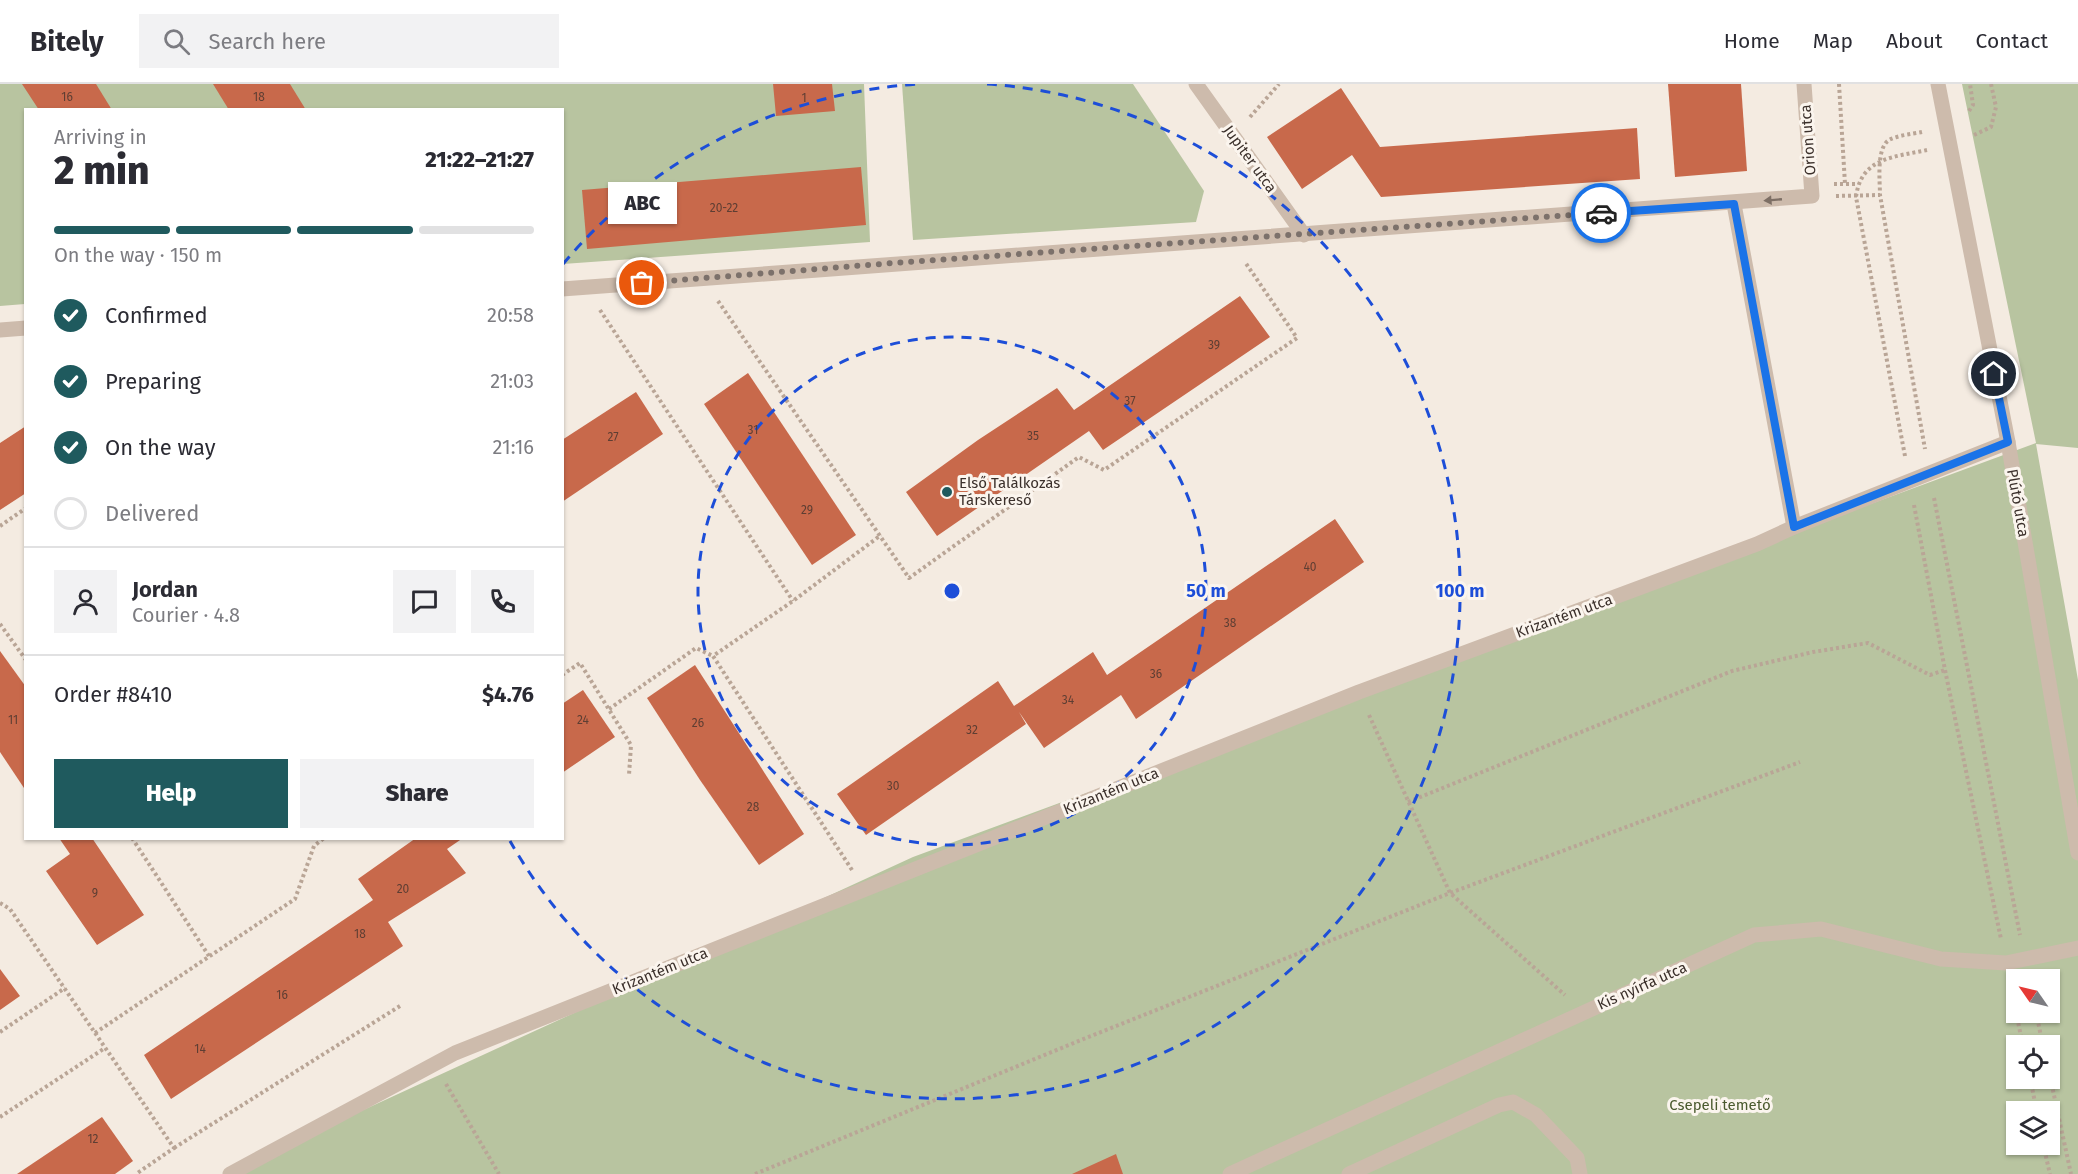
<!DOCTYPE html>
<meta charset="utf-8">
<style>
body{margin:0;font-family:"Fira Sans",sans-serif;background:#f2f2f3;color:#2b2b33;height:100vh;display:flex;flex-direction:column;font-size:22px;white-space:nowrap}
*{box-sizing:border-box;margin:0}
p{font-size:20px;color:#7c7c81}
.icon{flex:none;width:33px;height:33px;fill:none;stroke:currentColor;stroke-width:2;stroke-linecap:round;stroke-linejoin:round}
.map{position:relative;flex:1;overflow:hidden}
.drawer{position:absolute;left:24px;top:24px;width:540px;height:732px;display:flex;flex-direction:column;background:#fff;border-radius:0px;box-shadow:0 2px 4px #0004}
.drawer>*{flex:none}
.needle{width:39px;rotate:304deg}
.buttons{position:absolute;left:2006px;top:885px;display:grid;gap:12px}
.buttons a{display:grid;place-items:center;width:54px;height:54px;border-radius:0px;background:#fff;box-shadow:0 2px 4px #0004;font-size:30px}
.pin{position:absolute;display:grid;place-items:center;width:51px;height:51px;color:#fff;margin:-26px;border:3px solid #fff;border-radius:50%;box-shadow:0 2px 6px #0007}
.courier{position:absolute;display:grid;place-items:center;width:60px;height:60px;margin:-30px;border:4px solid #1a73e8;border-radius:50%;background:#fff;color:#222;box-shadow:0 2px 8px #0007}
.bubble{position:absolute;height:42px;border-radius:0px;background:#fff;box-shadow:0 2px 4px #0004;font-size:20px;font-weight:800;line-height:42px;text-align:center}
.overview em{font-style:normal;font-weight:800}
.overview div{display:flex;flex-direction:column-reverse}
.overview{display:flex;align-items:center;justify-content:space-between;height:102px;padding:0 30px}
h1{font-size:39px;font-weight:800;line-height:45px}
.bar{display:grid;grid-template-columns:repeat(4,1fr);gap:9px 6px;align-content:center;height:72px;padding:0 30px}
.bar i{height:8px;border-radius:4px;background:#e1e1e2}
.bar .selected{background:#1f5a5e}
.bar p{grid-column:span 4}
.line{display:flex;align-items:center;gap:15px;padding:0 30px;border-top:2px solid #e1e1e2}
.line div{flex:1}
.round{display:grid;place-items:center;flex:none;width:63px;height:63px;border-radius:0px;background:#f2f2f3}
ol{padding:0 30px;list-style:none}
li{display:flex;align-items:center;gap:18px;height:66px}
li p{margin-inline-start:auto}
li .icon{padding:6px;border-radius:50%;background:#1f5a5e;color:#fff;stroke-width:4}
li:last-child{color:#7c7c81}
li i{width:33px;height:33px;border:3px solid #e1e1e2;border-radius:50%}
.primary-button{display:flex;gap:12px;margin-top:auto;padding:12px 30px}
.primary-button a{flex:1;height:69px;border-radius:0px;background:#1f5a5e;color:#fff;font-size:24px;font-weight:800;line-height:69px;text-align:center}
.primary-button a+a{background:#f2f2f3;color:#2b2b33}
header{display:flex;align-items:center;gap:36px;box-sizing:border-box;height:84px;padding:0 30px;background:#fff;border-bottom:2px solid #e1e1e2}
header strong{font-size:28px}
nav{display:flex;gap:33px;margin-inline-start:auto;font-size:21px}
.search{width:420px;height:54px;background:#f2f2f3;display:flex;align-items:center;gap:15px;box-sizing:border-box;padding:0 21px;border-radius:0px;color:#7c7c81;font-size:22px}
.map>svg:first-child{display:block}
</style>
<header>
<strong>Bitely</strong>
<div class="search"><svg class="icon" aria-label="search" viewBox="0 0 24 24"><circle cx="10" cy="10" r="6"/><path d="M15 15l6 6"/></svg>Search here</div>
<nav><a>Home</a><a>Map</a><a>About</a><a>Contact</a></nav>
</header>
<div class="map">
<svg width="2078" height="1090" viewBox="0 0 2078 1090">
<rect width="100%" height="100%" fill="#f4ebe1"/>
<!-- green -->
<g fill="#b8c4a0" fill-rule="evenodd">
<polygon points="0,0 864,0 870,158 563,180 562,26 26,26 25,220 0,222"/>
<polygon points="902,0 1133,0 1204,107 1196,138 913,156"/>
<path d="M1962 0H2078V364L2036 360 2078 596V1090H224L913 773 2036 359ZM2016 896H2049V928H2016ZM2016 962H2049V994H2016ZM2016 1028H2049V1060H2016Z"/>
</g>
<!-- building -->
<g fill="#c8694b">
<polygon points="22,0 96,0 112,26 39,26"/>
<polygon points="213,0 290,0 306,26 229,26"/>
<polygon points="773,0 832,0 835,27 776,32"/>
<polygon points="1668,0 1741,0 1747,87 1675,93"/>
<polygon points="1341,4 1380,63 1637,44 1640,95 1381,113 1352,71 1302,105 1267,53"/>
<polygon points="861,83 866,141 587,165 582,106"/>
<polygon points="1240,212 1270,253 1103,366 1089,347 937,452 906,408 978,356 1057,304 1074,326"/>
<polygon points="748,289 856,451 812,481 704,320"/>
<polygon points="636,308 663,350 562,418 562,356"/>
<polygon points="26,342 26,409 0,426 0,359"/>
<polygon points="1335,435 1364,478 1136,635 1121,611 1044,664 1019,628 1026,640 866,751 837,710 998,597 1014,622 1093,568 1107,591"/>
<polygon points="0,567 26,603 26,707 0,668"/>
<polygon points="695,581 804,750 759,781 700,696 647,614"/>
<polygon points="583,606 615,653 562,689 562,620"/>
<polygon points="59,754 92,754 144,831 97,861 46,787 70,770"/>
<polygon points="416,754 463,754 447,765 466,789 388,838 403,862 171,1015 144,971 373,816 358,795"/>
<polygon points="0,885 20,912 0,926"/>
<polygon points="102,1033 133,1077 115,1090 17,1090"/>
<polygon points="1116,1070 1123,1090 1072,1090"/>
</g>
<g fill="none" stroke-linecap="round" stroke-linejoin="round">
<!-- path -->
<g stroke="#b9a596" stroke-width="4" stroke-dasharray="3 3" stroke-linecap="butt">
<polyline points="1839,0 1845,100"/>
<polyline points="1969,27 1973,21 1970,0"/>
<polyline points="1250,33 1279,0"/>
<path d="M1922 48C1913 50 1898 51 1889 56 1876 64 1880 98 1880 111L1925 365"/>
<polyline points="1974,51 1991,43 1996,23 1991,0"/>
<polyline points="1834,100 1858,100"/>
<polyline points="1836,112 1880,111"/>
<polyline points="718,217 909,494 1079,373 1104,386 1297,254 1245,178"/>
<polyline points="600,226 793,517"/>
<path d="M1905 372 1856 113C1861 73 1895 73 1927 66"/>
<polyline points="1934,414 2020,851"/>
<polyline points="1914,421 1945,586 2001,855"/>
<polyline points="0,442 26,424"/>
<polyline points="0,540 26,576"/>
<polyline points="562,591 580,579 631,661 629,691"/>
<polyline points="609,625 696,564 713,572"/>
<polyline points="1369,631 1450,809 1565,911"/>
<polyline points="1408,718 1732,587 1813,568 1868,559 1930,591 1945,586"/>
<polyline points="132,754 209,872"/>
<polyline points="852,786 713,572 793,517 881,451"/>
<polyline points="0,819 10,825 174,1064 136,1090"/>
<polyline points="2011,904 2023,962"/>
<polyline points="2036,928 2043,962"/>
<polyline points="0,948 65,904"/>
<polyline points="95,949 295,815 314,762 324,754"/>
<polyline points="2049,988 2071,1090"/>
<polyline points="2030,994 2037,1028"/>
<polyline points="446,1000 499,1090"/>
<polyline points="0,1033 105,964"/>
<polyline points="2043,1060 2050,1090"/>
<polyline points="174,1064 400,922"/>
<polyline points="755,1090 1081,956 1450,809 1800,678"/>
</g>
<!-- service -->
<g stroke="#cdbbac" stroke-width="15">
<polyline points="1230,1090 1754,851 1821,845 1941,875 2006,879 2078,864"/>
<polyline points="1349,1090 1499,1021 1513,1018 1536,1031 1577,1074 1580,1090"/>
</g>
<!-- minor -->
<g stroke="#cdbbac" stroke-width="15">
<polyline points="1196,0 1304,151"/>
<polyline points="1938,0 2008,358 2078,769"/>
<polyline points="1734,120 1794,443"/>
<polyline points="562,205 1812,112 1804,0"/>
<polyline points="0,246 26,244"/>
<polyline points="230,1090 455,969 1359,608 1757,460 1794,443 2008,358"/>
</g>
</g>
<!-- one-way arrows -->
<defs><path id="oneway-solid" d="M-6-.8H1V-3.2L6.5 0L1 3.2V.8H-6Z" transform="scale(1.5)"/></defs>
<use fill="#7d6f65" href="#oneway-solid" transform="translate(1773 116) rotate(175)"/>
<g fill="none" stroke-linecap="round" stroke-linejoin="round">
<!-- done -->
<polyline stroke="#7c716b" stroke-width="6" stroke-dasharray="0 10.8" points="642,199 893,179 1601,129"/>
<!-- route -->
<polyline stroke="#1a73e8" stroke-width="8" points="1601,129 1734,120 1794,443 2008,358 1994,290"/>
</g>
<!-- distance rings -->
<g fill="none" stroke="#1d4ed8" stroke-width="3" stroke-dasharray="10 8">
<circle cx="952" cy="507" r="254"/>
<path d="M563 180A508 508 0 0 1 917 0M987 0A508 508 0 1 1 510 757"/>
</g>
<!-- markers -->
<circle fill="#1f5a5e" stroke="#fbf5ee" stroke-width="2" cx="947" cy="408" r="6"/>
<g text-anchor="middle" dominant-baseline="central" stroke-width="6" stroke-linejoin="round" paint-order="stroke">
<!-- number labels -->
<g font-size="12" fill="#5e3e33">
<text x="67" y="13">16</text>
<text x="259" y="13">18</text>
<text x="804" y="14">1</text>
<text x="724" y="124">20-22</text>
<text x="1214" y="261">39</text>
<text x="1130" y="317">37</text>
<text x="753" y="346">31</text>
<text x="1033" y="352">35</text>
<text x="613" y="353">27</text>
<text x="807" y="426">29</text>
<text x="1310" y="483">40</text>
<text x="1230" y="539">38</text>
<text x="1156" y="590">36</text>
<text x="1068" y="616">34</text>
<text x="13" y="636">11</text>
<text x="583" y="636">24</text>
<text x="698" y="639">26</text>
<text x="972" y="646">32</text>
<text x="893" y="702">30</text>
<text x="753" y="723">28</text>
<text x="403" y="805">20</text>
<text x="95" y="809">9</text>
<text x="360" y="850">18</text>
<text x="282" y="911">16</text>
<text x="200" y="965">14</text>
<text x="93" y="1055">12</text>
</g>
<!-- street labels -->
<g font-size="15" fill="#3b302b" stroke="#fbf5ee">
<text transform="translate(1808 56) rotate(-94)">Orion utca</text>
<text transform="translate(1250 75) rotate(54)">Jupiter utca</text>
<text transform="translate(2018 419) rotate(80)">Plútó utca</text>
<text transform="translate(1564 532) rotate(-20)">Krizantém utca</text>
<text transform="translate(1111 707) rotate(-22)">Krizantém utca</text>
<text transform="translate(660 887) rotate(-22)">Krizantém utca</text>
<text transform="translate(1642 902) rotate(-24)">Kis nyírfa utca</text>
</g>
<!-- poi labels -->
<g font-size="15" fill="#3b302b" stroke="#fbf5ee" text-anchor="start">
<text x="959" y="399">Első Találkozás<tspan x="959" dy="17">Társkereső</tspan></text>
</g>
<!-- park labels -->
<g font-size="15" fill="#4a5a2e" stroke="#fbf5ee">
<text x="1720" y="1021">Csepeli temető</text>
</g>
</g>
<circle cx="952" cy="507" r="9" fill="#1d4ed8" stroke="#fbf5ee" stroke-width="3"/>
<g font-size="18" text-anchor="middle" font-weight="bold" fill="#1d4ed8" stroke="#fbf5ee" stroke-width="6" stroke-linejoin="round" paint-order="stroke">
<text x="1206" y="513">50 m</text>
<text x="1460" y="513">100 m</text>
</g>
</svg>
<div class="buttons">
<a><svg class="needle" viewBox="-14 -14 28 28"><path d="M0-13l5 13h-10z" fill="#e53935"/><path d="M0 13l5-13h-10z" fill="#7c7c81"/></svg></a>
<a><svg class="icon" aria-label="locate" viewBox="0 0 24 24"><circle cx="12" cy="12" r="6"/><path d="M12 2v4M12 18v4M2 12h4M18 12h4"/></svg></a>
<a><svg class="icon" aria-label="layers" viewBox="0 0 24 24"><path d="M12 4l9 5-9 5-9-5zM3 14l9 5 9-5"/></svg></a>
</div>
<div class="pin" style="left:642px;top:199px;background:#ea580c"><svg class="icon" aria-label="bag" viewBox="0 0 24 24"><path d="M5 8h14l-1 12H6zM9 8a3 3 0 0 1 6 0"/></svg></div>
<div class="pin" style="left:1994px;top:290px;background:#1f2937"><svg class="icon" aria-label="home" viewBox="0 0 24 24"><path d="M3 11l9-7 9 7M6 9v11h12V9"/></svg></div>
<div class="courier" style="left:1601px;top:129px"><svg class="icon" aria-label="car" viewBox="0 0 24 24"><path d="M5 17H2v-5l4-1 3-4h7l3 4 3 1v5h-3M9 17h6M6 11h13"/><circle cx="7" cy="17" r="2"/><circle cx="17" cy="17" r="2"/></svg></div>
<div class="bubble" style="left:608px;top:98px;width:69px">ABC</div>
<section class="drawer">
<div class="overview"><div><h1>2 min</h1><p>Arriving in</p></div><em>21:22–21:27</em></div>
<div class="bar"><i class="selected"></i><i class="selected"></i><i class="selected"></i><i></i><p>On the way · 150 m</p></div>
<ol>
<li><svg class="icon" aria-label="check" viewBox="0 0 24 24"><path d="M5 12l5 5 9-10"/></svg>Confirmed<p>20:58</p></li>
<li><svg class="icon" aria-label="check" viewBox="0 0 24 24"><path d="M5 12l5 5 9-10"/></svg>Preparing<p>21:03</p></li>
<li><svg class="icon" aria-label="check" viewBox="0 0 24 24"><path d="M5 12l5 5 9-10"/></svg>On the way<p>21:16</p></li>
<li><i></i>Delivered</li>
</ol>
<div class="line" style="height:108px"><a class="round"><svg class="icon" aria-label="person" viewBox="0 0 24 24"><circle cx="12" cy="8" r="4"/><path d="M4 21q1-7 8-7t8 7"/></svg></a><div><b>Jordan</b><p>Courier · 4.8</p></div><a class="round"><svg class="icon" aria-label="chat" viewBox="0 0 24 24"><path d="M4 5h16v11H9l-5 4z"/></svg></a><a class="round"><svg class="icon" aria-label="phone" viewBox="0 0 24 24"><path d="M5 4h4l2 5-3 2q2 4 5 5l2-3 5 2v4C11 20 4 13 5 4z"/></svg></a></div>
<div class="line" style="height:78px"><div>Order #8410</div><b>$4.76</b></div>
<div class="primary-button"><a>Help</a><a>Share</a></div>
</section>
</div>
